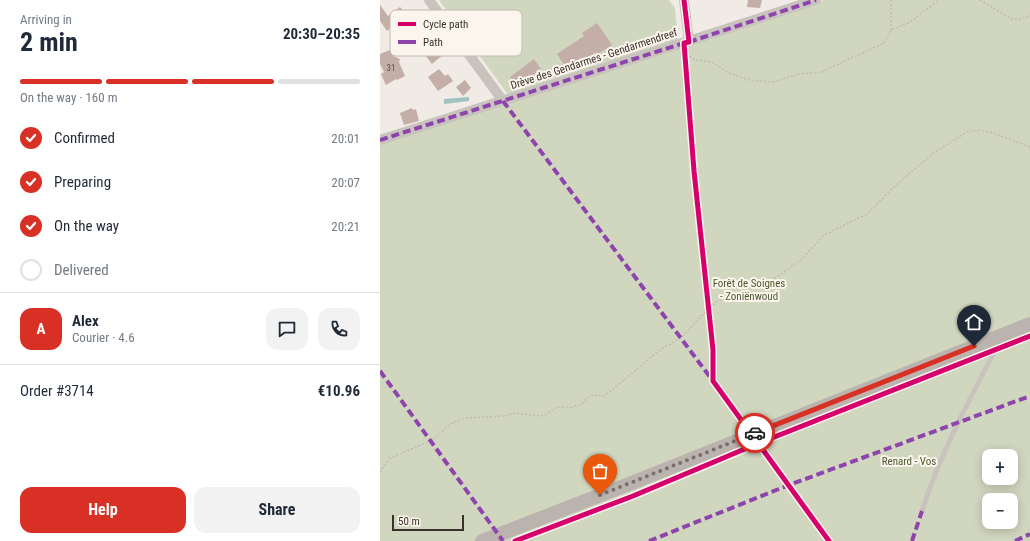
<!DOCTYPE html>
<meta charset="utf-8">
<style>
body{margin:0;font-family:"Roboto Condensed",sans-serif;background:#f2f2f3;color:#1f2937;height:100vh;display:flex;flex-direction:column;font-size:15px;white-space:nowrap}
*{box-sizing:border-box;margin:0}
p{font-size:13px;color:#747a83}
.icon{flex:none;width:22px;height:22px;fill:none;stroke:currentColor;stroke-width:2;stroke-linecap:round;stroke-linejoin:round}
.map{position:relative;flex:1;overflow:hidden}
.side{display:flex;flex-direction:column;background:#fff;width:380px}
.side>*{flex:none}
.buttons{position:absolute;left:602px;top:449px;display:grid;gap:8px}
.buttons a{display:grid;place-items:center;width:36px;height:36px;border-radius:8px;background:#fff;box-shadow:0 2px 10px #0003;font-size:20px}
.scale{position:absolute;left:12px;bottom:10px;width:72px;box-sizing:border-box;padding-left:4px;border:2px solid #3b302b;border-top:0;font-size:11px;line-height:14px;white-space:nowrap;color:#3b302b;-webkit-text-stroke:3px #fbf5ee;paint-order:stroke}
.pin{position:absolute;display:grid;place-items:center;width:34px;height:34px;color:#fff;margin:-41px -17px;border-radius:50% 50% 50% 0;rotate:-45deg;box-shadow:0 0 4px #0007}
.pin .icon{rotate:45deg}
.courier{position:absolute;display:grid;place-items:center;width:40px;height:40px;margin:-20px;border:3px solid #d93025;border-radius:50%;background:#fff;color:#222;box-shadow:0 1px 5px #0007}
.head em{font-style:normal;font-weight:700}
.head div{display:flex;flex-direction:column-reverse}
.head{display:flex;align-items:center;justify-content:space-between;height:68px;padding:0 20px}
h1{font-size:26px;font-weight:700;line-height:30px}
.bar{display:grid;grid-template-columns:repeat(4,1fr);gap:6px 4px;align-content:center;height:48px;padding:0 20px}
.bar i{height:5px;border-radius:3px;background:#e0e1e3}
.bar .on{background:#d93025}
.bar p{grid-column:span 4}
.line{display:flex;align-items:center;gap:10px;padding:0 20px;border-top:1px solid #e0e1e3}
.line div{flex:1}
.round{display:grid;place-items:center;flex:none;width:42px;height:42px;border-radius:12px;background:#f2f2f3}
ol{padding:0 20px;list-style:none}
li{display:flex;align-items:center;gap:12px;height:44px}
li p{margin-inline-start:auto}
li .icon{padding:4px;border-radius:50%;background:#d93025;color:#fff;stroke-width:4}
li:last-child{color:#747a83}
li i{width:22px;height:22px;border:2px solid #e0e1e3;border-radius:50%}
.button{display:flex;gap:8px;margin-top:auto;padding:8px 20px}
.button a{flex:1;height:46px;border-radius:12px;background:#d93025;color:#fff;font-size:16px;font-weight:700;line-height:46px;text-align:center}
.button a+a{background:#f2f2f3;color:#1f2937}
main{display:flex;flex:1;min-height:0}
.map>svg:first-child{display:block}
</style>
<main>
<section class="side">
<div class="head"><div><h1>2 min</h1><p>Arriving in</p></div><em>20:30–20:35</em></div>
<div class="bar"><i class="on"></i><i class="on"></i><i class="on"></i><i></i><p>On the way · 160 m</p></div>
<ol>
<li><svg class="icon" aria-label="check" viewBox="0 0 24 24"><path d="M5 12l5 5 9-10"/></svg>Confirmed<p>20:01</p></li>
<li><svg class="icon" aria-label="check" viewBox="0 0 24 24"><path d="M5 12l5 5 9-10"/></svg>Preparing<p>20:07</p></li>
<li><svg class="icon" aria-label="check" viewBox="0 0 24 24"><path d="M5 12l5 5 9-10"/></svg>On the way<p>20:21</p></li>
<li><i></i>Delivered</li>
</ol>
<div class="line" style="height:72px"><b class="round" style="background:#d93025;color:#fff">A</b><div><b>Alex</b><p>Courier · 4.6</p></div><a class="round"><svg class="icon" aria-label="chat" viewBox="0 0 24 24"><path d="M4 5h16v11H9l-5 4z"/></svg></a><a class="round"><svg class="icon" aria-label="phone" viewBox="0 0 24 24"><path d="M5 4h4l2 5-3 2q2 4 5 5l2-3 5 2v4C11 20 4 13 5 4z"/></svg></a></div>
<div class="line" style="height:52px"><div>Order #3714</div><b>€10.96</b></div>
<div class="button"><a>Help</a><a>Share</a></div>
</section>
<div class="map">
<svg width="650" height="541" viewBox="0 0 650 541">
<rect width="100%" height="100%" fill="#f0ebe5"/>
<!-- green -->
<g fill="#d1d6bf" fill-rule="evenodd">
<polygon points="59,0 289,0 295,8 298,41 129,96"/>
<path d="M444 0H650V541H0V143ZM609 456H631V478H609ZM609 500H631V522H609Z"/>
</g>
<!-- water -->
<polygon fill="#a1c2c1" points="89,97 89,101 64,104 64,99"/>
<!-- building -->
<g fill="#c3afa7">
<polygon points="368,0 382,0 380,8 367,7"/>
<polygon points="0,5 8,16 20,7 25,13 21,17 23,19 7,31 0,21"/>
<polygon points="217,23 232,45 218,54 216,52 188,71 177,54 204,36 202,33"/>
<polygon points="57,42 64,54 52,64 43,52"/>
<polygon points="10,50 13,56 20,59 19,62 25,76 17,80 16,79 6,85 1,74 4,72 0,64 0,54"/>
<polygon points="154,59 161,69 137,87 130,77"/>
<polygon points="59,69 65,76 68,74 73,81 58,91 48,77"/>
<polygon points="85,80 91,88 83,96 76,87"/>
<polygon points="32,108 33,110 36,109 39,121 24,125 20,113"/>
</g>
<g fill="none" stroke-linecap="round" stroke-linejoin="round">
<!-- path -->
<g stroke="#c2bbb6" stroke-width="1.5" stroke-dasharray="2 2" stroke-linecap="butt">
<polyline points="600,0 632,19 640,19 649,16 650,14"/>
<polyline points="511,30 511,0"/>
<polyline points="306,54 315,60 332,62 349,73 369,80 392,82 420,74 441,72 504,43 511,30 530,22 559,0"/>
<polyline points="0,472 10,458 51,441 72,423 85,418 126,416 133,413 156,416 165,415 177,407 192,407 202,404 207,398 214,395 223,396 232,390 281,349 301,338 329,308 354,288 392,279 401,274 423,258 444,235 487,214 517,184 555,152 587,132 600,130 613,133 650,147"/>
</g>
<!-- service -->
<path stroke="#c9c3be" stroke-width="5" d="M542 511C561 451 592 395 621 339"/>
<!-- minor -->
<g stroke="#c9c3be" stroke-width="10">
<polyline points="49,0 123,101"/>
<polyline points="304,0 309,42"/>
<polyline points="0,140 436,0"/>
</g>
<!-- secondary -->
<polyline stroke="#bab3ae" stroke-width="14" points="102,541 249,484 650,324"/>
<!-- quiet -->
<g stroke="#8e44ad" stroke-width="4" stroke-dasharray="8 4" stroke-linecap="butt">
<polyline points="309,42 436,0"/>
<polyline points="123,101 333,381"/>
<polyline points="0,140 304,43 304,46"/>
<polyline points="0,371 123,541"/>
<polyline points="269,541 409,485 650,396"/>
<polyline points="532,541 542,511"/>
<polyline points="635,541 650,534"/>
</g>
<defs>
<g id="cycleway">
<polyline points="304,0 309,42 304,43 314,171 333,350 333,381 449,541"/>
<polyline points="135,541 253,496 379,443 650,336"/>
</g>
</defs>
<!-- cycleway casing -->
<use href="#cycleway" stroke="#fbf5ee" stroke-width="8"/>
<!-- cycleway -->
<use href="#cycleway" stroke="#d6006c" stroke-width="5"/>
</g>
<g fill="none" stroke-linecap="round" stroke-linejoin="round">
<!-- done -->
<polyline stroke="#7a716c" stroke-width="4" stroke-dasharray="0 7.2" points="220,495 375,433"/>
<!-- route -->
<polyline stroke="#d93025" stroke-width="5" points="375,433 594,346"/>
</g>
<g text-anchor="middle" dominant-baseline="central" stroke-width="4" stroke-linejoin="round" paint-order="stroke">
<!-- number labels -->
<g font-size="9" fill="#5d504a">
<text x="11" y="68">31</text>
</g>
<!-- street labels -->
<g font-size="11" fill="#3b302b" stroke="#fbf5ee">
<text transform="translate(214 59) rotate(-18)">Drève des Gendarmes - Gendarmendreef</text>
</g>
<!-- park labels -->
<g font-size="11" fill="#4a5a2e" stroke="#fbf5ee">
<text x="369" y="283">Forêt de Soignes<tspan x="369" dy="13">- Zoniënwoud</tspan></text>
<text x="529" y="461">Renard - Vos</text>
</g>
</g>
<!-- legend -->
<rect x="10" y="10" width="132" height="46" rx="6" fill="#fbf5ee" stroke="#c1bab4" stroke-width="1"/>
<rect x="18" y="22" width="18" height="4" fill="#d6006c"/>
<rect x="18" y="40" width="18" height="4" fill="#8e44ad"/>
<g font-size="11" fill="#3b302b">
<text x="43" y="28">Cycle path</text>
<text x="43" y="46">Path</text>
</g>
</svg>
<div class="buttons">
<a>+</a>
<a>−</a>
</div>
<div class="scale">50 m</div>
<div class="pin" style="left:220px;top:495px;background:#ea580c"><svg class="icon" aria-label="bag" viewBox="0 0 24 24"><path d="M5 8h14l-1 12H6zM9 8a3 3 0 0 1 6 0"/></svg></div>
<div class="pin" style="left:594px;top:346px;background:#1f2937"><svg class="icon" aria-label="home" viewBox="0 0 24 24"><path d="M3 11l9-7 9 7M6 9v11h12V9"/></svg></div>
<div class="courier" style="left:375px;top:433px"><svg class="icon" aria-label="car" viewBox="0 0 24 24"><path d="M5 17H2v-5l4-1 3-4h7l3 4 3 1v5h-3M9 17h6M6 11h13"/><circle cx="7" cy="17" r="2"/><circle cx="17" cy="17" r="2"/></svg></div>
</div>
</main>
